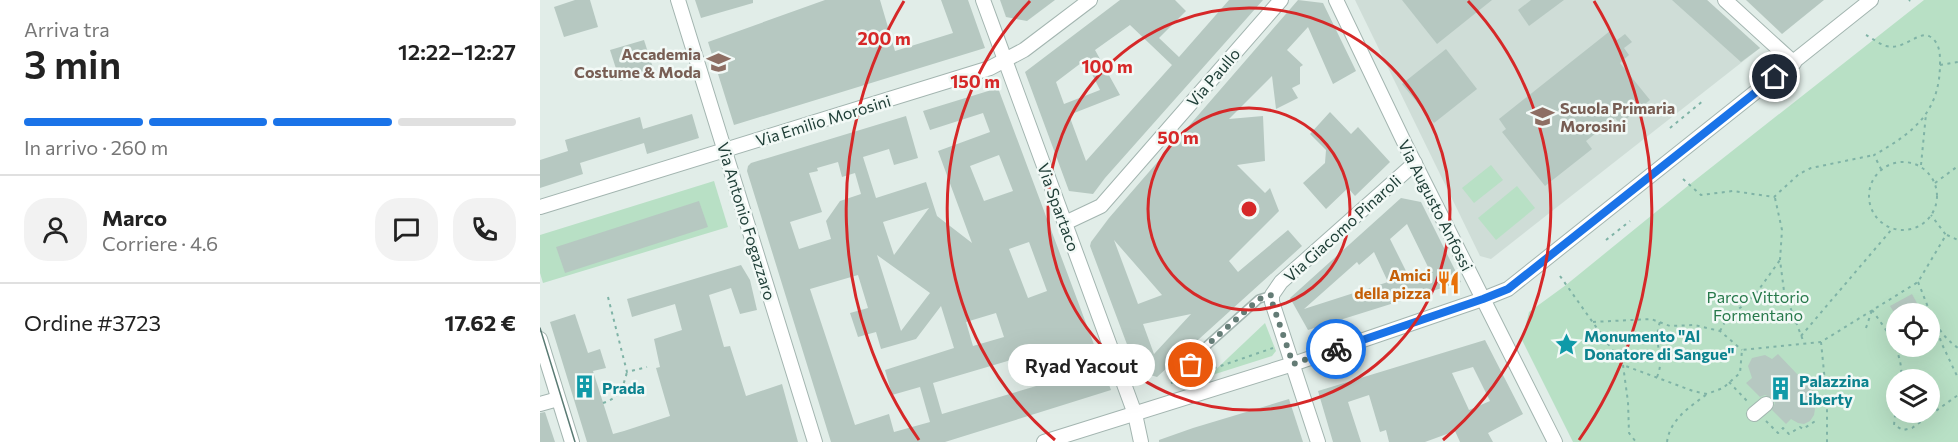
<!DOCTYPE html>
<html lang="it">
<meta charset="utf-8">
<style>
body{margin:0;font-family:Commissioner,sans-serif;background:#f2f2f2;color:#222;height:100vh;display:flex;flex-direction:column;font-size:22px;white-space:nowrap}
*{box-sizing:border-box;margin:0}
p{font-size:20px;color:#767676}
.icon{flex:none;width:33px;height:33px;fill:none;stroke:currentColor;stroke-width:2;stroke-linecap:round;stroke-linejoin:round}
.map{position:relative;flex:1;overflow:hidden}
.panel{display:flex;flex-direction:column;background:#fff;width:540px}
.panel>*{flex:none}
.fabs{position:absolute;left:1346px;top:303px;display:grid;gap:12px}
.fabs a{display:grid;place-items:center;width:54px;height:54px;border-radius:50%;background:#fff;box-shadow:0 6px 24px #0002;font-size:30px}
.pin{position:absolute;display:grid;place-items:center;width:51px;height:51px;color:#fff;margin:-26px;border:3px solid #fff;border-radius:50%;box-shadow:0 2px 6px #0007}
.courier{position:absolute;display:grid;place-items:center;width:60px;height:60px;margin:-30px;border:4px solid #1a73e8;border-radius:50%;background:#fff;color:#222;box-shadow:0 2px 8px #0007}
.bubble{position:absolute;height:42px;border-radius:21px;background:#fff;box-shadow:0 6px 24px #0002;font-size:20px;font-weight:600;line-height:42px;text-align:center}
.overview em{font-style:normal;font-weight:600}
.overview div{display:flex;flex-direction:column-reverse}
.overview{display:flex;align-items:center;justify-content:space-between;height:102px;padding:0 24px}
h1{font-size:39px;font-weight:600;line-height:45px}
.bar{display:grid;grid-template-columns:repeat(4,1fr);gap:9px 6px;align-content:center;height:72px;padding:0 24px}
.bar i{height:8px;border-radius:4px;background:#e0e0e0}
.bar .current{background:#1a73e8}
.bar p{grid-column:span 4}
.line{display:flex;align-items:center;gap:15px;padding:0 24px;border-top:2px solid #e0e0e0}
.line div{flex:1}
.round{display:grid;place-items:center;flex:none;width:63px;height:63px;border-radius:24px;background:#f2f2f2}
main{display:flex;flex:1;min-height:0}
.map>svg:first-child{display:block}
</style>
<main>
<section class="panel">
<div class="overview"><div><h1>3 min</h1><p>Arriva tra</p></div><em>12:22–12:27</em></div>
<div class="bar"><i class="current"></i><i class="current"></i><i class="current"></i><i></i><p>In arrivo · 260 m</p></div>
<div class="line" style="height:108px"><a class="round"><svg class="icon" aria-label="person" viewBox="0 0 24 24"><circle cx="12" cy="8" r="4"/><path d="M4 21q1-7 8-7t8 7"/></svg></a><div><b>Marco</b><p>Corriere · 4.6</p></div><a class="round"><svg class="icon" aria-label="chat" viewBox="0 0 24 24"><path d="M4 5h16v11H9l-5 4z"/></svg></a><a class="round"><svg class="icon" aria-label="phone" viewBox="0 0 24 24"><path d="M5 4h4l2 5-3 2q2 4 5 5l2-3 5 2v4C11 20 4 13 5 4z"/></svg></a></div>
<div class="line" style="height:78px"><div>Ordine #3723</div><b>17.62 €</b></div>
</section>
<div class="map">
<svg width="1418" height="442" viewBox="0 0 1418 442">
<rect width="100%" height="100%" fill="#e1ede8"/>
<!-- built -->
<polygon fill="#cfddd7" points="815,0 1167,0 1220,48 951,259 940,256"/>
<!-- green -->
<g fill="#b8e0c5" fill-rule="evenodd">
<path d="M1384 0H1418V442H1033L982 340 989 312 1026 285 1149 185ZM1356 314H1389V346H1356ZM1356 380H1389V412H1356Z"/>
<polygon points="951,165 963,180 934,203 922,188"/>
<polygon points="174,181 188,227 3,283 0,273 0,235"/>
<polygon points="977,186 995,208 956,240 938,218"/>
<polygon points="725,323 736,351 732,356 669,376"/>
</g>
<!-- building -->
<g fill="#b6c8c1" fill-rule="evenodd">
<polygon points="35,0 50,0 58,27 24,37 14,7"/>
<polygon points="155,0 213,0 213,3 161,18"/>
<polygon points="285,0 340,0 355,51 413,33 401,0 428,0 445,48 194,125 168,42"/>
<polygon points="460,0 515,0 487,21 466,17"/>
<path d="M580 0H635L646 11 619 38 639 57 689 0H723L565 178 553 194 529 191 485 72ZM590 25 632 65 546 161 529 115 580 95 555 50ZM545 60 560 90 524 104 516 82Z"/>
<path d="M758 0 783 3 816 71 793 84 768 27 747 50 763 65 760 67V84L752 88 758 98 736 109 732 76 689 119 723 116 725 161 697 165 725 193 730 188 739 211 689 261 698 272 748 230 762 246 617 377 597 371 550 246 551 242 569 218ZM574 240 622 295 598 304ZM651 314 614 354 603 324Z"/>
<polygon points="862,0 952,0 897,44"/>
<polygon points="991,0 1024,0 989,26 978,10"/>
<polygon points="1132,0 1167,0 1220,48 1201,62"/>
<polygon points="1206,0 1284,0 1242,34"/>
<polygon points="1070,31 1077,40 1085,34 1092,42 1084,48 1089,55 1080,63 1110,100 1080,124 1075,118 1046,141 1052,149 1005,186 962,132 966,129 959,119"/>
<polygon points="104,40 114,71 80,81 70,50"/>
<polygon points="906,49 937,89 894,123 862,84"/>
<path d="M458 88 571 390 405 442H291L207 171 208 166 211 163 366 116 378 158 354 165 349 149 323 157 336 198 386 182 397 216 432 243 398 151 450 132 443 113 390 130 383 111ZM459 155 473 191 444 201 430 166ZM298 162 302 177 315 173 321 194 300 201 286 221 291 239 259 249 250 222 282 212 269 173 278 171 277 168ZM389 208 354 255 343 222ZM489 242 507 291 488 298 469 249ZM337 255 390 293 361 331ZM318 275 328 308 310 313 318 337 336 332 341 349 376 339 401 306 414 348 345 370 352 395 380 387 390 422 354 432 349 414 315 425 270 289ZM456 313 464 337 433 346 426 322ZM530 348 540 373 402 414 393 383 471 360 474 369Z"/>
<polygon points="790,112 811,134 818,127 850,162 815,196 808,188 786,209 763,183 785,163 786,150 770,134"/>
<polygon points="152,114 159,138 107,154 104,143 40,163 43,174 0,188 0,160 28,151 25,140 100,117 103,129"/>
<path d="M861 198 881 202 921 282 768 330 750 298ZM867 224 889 269 868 275 850 239ZM834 252 848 282 764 309 817 262 819 265Z"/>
<polygon points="159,201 168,227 25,273 16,247"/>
<polygon points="201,265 210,280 217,310 200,314 191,288 169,295 184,347 190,346 206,396 242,384 258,442 47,442 10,322 35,314 48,353 60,349 66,368 53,371 73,434 84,431 130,416 116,368 120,367 114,339 142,330 135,304 92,317 87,299"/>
<polygon points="1372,294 1383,314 1355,314 1350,306"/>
<path d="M945 340 983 414 948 433 953 442H920L915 431 885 442H849L846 430 840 432 829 395 808 402 821 442H793L778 391ZM933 367 950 401 929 410 912 373Z"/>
<polygon points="1238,354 1277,395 1271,400 1275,409 1274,415 1270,421 1264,424 1258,423 1251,419 1246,424 1232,410 1235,403 1232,398 1225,395 1220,397 1206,383 1212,378 1208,366 1212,358 1225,355 1232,359"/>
<polygon points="749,399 763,442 619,442 619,440 653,428"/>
<polygon points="5,412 15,442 0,442 0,413"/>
</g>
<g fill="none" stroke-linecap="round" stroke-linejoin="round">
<defs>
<polyline id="lane" points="652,365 654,357 719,299 732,295"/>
<g id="street">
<polyline points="138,0 275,442"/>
<polyline points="443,0 595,414 601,442"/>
<polyline points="796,0 865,144 1015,442"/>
<polyline points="1185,0 1254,63"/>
<polyline points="0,207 450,68 484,50 550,0"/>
<polyline points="525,223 561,206 741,0"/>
<polyline points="0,339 32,442"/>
<polyline points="0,404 18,399"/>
<polyline points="1214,414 1226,404"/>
<polyline points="504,442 753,364 943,299 968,289 1331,0"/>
<polyline points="778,442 732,302 732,295 741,282 875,163"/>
</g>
</defs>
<!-- lane casing -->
<use href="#lane" stroke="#a3b5b0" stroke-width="10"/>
<!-- street casing -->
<use href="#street" stroke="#a3b5b0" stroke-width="16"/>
<!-- path -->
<g stroke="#7fb3a6" stroke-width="2" stroke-dasharray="3 4.5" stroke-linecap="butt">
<polyline points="1369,1 1370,0"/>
<path d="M1326 35C1332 38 1339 44 1346 46 1363 51 1378 31 1389 36 1398 41 1400 50 1400 60 1401 111 1375 132 1334 155L1341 169"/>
<polyline points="1400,65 1418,62"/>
<polyline points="1130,128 1164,100"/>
<circle cx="1363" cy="196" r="34"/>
<polyline points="1381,165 1386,114"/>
<polyline points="1143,179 1161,195 1193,191 1234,197 1259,174 1271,168 1334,155"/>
<polyline points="1395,183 1418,166"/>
<polyline points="1235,198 1242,230 1240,260 1244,291 1264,343"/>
<polyline points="1407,235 1418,240"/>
<polyline points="1066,240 1090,221"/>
<polyline points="1020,276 1083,365 1153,391 1167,394 1183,388 1200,373 1202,350 1281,342 1378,282 1406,235 1391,215"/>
<path d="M1378 282C1389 308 1394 331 1418 348"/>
<polyline points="68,297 87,372 107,367"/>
<path d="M1332 310C1347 331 1364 353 1361 380"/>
<polyline points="1053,322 1111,319 1130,326 1154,325 1180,331 1202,350"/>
<polyline points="1326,328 1332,310"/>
<polyline points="1180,331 1186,320 1215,295 1240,260"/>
<polyline points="1398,331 1401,342 1418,378"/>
<polyline points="1261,336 1352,229"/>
<polyline points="1281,342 1287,402 1287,442"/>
<polyline points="1083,365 1088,402 1089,433 1096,442"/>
<path d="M1117 377C1126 356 1112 345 1120 322"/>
<polyline points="1189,382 1208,402"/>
<polyline points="631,383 733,348"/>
<path d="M63 403C80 398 83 387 87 372"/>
<polyline points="1356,407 1354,425 1363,430 1372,428 1418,395"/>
<polyline points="1226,421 1238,433 1243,428 1249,434 1260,427 1263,429 1277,420"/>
<path d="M1127 442C1130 419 1150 407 1167 394"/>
</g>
<!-- lane -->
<use href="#lane" stroke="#fff" stroke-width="7"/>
<!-- street -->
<use href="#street" stroke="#fff" stroke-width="14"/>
<!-- tram -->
<polyline stroke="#5a7b74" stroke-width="1.5" points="0,328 35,442"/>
</g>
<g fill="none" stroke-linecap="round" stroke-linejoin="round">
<!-- done -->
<polyline stroke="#647c76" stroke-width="6" stroke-dasharray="0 10.8" points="651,365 654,357 719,299 732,295 732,302 753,364 796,349"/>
<!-- route -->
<polyline stroke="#1a73e8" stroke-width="8" points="796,349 943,299 968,289 1235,77"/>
</g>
<!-- distance rings -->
<g fill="none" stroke="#d62828" stroke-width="3">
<circle cx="709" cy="209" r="101"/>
<circle cx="709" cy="209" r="201"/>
<path d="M515 440A302 302 0 0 1 490 1M928 1A302 302 0 0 1 903 440"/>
<path d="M379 440A403 403 0 0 1 364 1M1054 1A403 403 0 0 1 1039 440"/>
</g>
<!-- icons -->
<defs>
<symbol id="school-bare" viewBox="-9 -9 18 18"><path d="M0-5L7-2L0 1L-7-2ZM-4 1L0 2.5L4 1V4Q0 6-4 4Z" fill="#8d6e63" stroke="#f2f9f6" stroke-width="2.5" paint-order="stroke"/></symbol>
<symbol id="restaurant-bare" viewBox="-9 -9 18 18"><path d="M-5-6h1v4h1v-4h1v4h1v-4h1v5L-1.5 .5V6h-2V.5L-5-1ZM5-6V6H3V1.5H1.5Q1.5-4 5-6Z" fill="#e8710a" stroke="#f2f9f6" stroke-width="2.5" paint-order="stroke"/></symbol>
<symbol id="sight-bare" viewBox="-9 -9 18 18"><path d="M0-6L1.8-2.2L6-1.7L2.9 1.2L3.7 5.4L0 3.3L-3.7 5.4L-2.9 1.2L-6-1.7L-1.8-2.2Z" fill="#0f9aa8" stroke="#f2f9f6" stroke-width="2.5" paint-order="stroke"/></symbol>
<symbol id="building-bare" viewBox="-9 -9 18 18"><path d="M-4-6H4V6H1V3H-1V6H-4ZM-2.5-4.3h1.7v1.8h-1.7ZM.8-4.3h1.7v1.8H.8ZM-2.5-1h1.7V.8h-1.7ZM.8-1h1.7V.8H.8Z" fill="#0f9aa8" stroke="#f2f9f6" stroke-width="2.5" paint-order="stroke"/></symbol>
</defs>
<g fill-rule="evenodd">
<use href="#school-bare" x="162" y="46" width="33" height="33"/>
<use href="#school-bare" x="986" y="100" width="33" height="33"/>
<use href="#restaurant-bare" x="892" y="266" width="33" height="33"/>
<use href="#sight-bare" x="1010" y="328" width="33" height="33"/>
<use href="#building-bare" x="28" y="370" width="33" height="33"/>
<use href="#building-bare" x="1224" y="372" width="33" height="33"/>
</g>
<g text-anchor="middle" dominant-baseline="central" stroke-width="5" stroke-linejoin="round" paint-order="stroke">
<!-- education labels -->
<g font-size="16" font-weight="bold" fill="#785e54" stroke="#f2f9f6" text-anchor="end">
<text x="161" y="53">Accademia<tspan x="161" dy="18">Costume &amp; Moda</tspan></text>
<text x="1020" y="107" text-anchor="start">Scuola Primaria<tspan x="1020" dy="18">Morosini</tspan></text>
</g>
<!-- street labels -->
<g font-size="16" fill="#203f38" stroke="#f2f9f6">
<text transform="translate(673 77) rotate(-49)">Via Paullo</text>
<text transform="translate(283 120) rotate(-17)">Via Emilio Morosini</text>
<text transform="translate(896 205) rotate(63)">Via Augusto Anfossi</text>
<text transform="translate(519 207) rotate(70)">Via Spartaco</text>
<text transform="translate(207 221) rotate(73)">Via Antonio Fogazzaro</text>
<text transform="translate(802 228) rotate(-42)">Via Giacomo Pinaroli</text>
</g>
<!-- food labels -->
<g font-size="16" font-weight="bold" fill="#c56008" stroke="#f2f9f6" text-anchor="end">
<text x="891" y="274">Amici<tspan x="891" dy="18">della pizza</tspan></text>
</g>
<!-- park labels -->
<g font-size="16" fill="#27794b" stroke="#f2f9f6">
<text x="1218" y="296">Parco Vittorio<tspan x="1218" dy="18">Formentano</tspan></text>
</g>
<!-- culture labels -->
<g font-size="16" font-weight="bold" fill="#0d838f" stroke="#f2f9f6" text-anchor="start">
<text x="1044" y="335">Monumento "Al<tspan x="1044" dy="18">Donatore di Sangue"</tspan></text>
<text x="1259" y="380">Palazzina<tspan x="1259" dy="18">Liberty</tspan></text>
<text x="62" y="387">Prada</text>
</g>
</g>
<circle cx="709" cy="209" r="9" fill="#d62828" stroke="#f2f9f6" stroke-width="3"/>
<g font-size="18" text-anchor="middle" font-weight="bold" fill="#d62828" stroke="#f2f9f6" stroke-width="5" stroke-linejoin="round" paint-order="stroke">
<text x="344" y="45">200 m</text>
<text x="567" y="73">100 m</text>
<text x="435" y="88">150 m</text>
<text x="638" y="144">50 m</text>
</g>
</svg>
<div class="fabs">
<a><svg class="icon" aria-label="locate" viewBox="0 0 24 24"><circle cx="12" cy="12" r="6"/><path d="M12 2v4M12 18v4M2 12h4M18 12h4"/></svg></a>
<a><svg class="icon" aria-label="layers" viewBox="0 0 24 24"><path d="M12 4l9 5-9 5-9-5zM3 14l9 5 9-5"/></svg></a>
</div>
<div class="pin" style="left:651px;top:365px;background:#ea580c"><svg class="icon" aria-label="bag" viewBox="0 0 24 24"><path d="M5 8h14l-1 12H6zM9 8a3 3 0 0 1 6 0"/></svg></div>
<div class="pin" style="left:1235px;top:77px;background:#1f2937"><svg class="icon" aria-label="home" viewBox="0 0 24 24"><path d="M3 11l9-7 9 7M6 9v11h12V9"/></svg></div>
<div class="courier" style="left:796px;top:349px"><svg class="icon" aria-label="bike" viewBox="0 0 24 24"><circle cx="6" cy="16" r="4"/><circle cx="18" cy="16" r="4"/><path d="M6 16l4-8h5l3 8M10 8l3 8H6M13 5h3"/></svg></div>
<div class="bubble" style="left:468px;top:344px;width:147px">Ryad Yacout</div>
</div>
</main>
